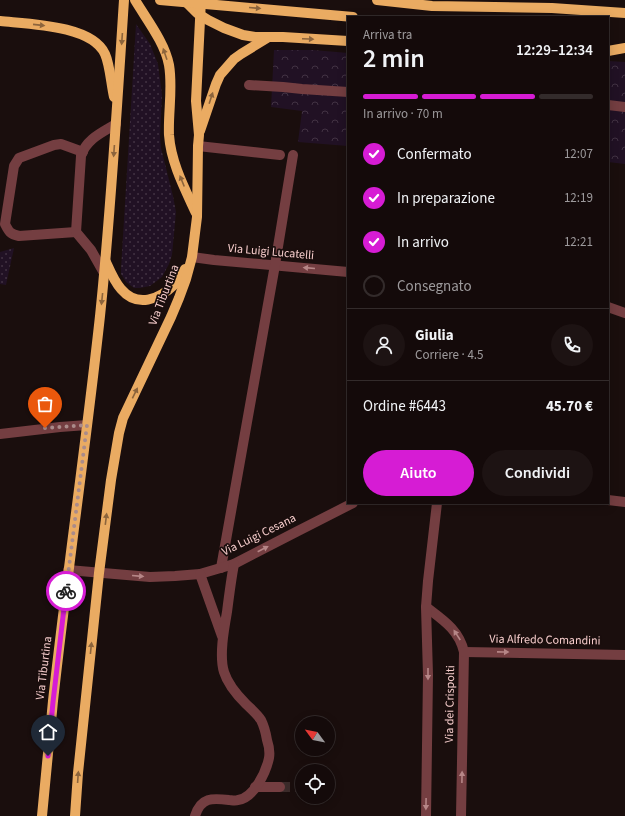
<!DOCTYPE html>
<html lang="it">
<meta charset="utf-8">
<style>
body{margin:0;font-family:"Source Sans 3",sans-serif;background:#1d1313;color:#f1f3f6;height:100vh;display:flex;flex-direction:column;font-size:15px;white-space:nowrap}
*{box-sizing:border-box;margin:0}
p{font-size:13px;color:#9d9a9c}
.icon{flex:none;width:22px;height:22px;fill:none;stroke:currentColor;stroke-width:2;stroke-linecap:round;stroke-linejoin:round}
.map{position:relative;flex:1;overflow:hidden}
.drawer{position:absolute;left:347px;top:16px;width:262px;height:488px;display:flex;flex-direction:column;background:#140a0a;border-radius:0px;box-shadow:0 2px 10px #0003,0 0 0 1px #332b2b}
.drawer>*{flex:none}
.needle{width:26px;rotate:302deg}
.tools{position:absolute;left:295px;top:716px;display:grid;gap:8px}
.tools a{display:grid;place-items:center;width:40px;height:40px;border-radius:50%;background:#140a0a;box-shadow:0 2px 10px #0003,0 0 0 1px #332b2b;font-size:20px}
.pin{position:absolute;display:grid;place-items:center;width:34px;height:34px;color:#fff;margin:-41px -17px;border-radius:50% 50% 50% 0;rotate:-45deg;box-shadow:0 0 4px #0007}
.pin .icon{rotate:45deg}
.courier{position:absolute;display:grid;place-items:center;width:40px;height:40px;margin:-20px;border:3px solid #d61cd4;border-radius:50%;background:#fff;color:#222;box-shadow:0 1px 5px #0007}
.head em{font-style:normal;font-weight:600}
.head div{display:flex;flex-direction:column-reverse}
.head{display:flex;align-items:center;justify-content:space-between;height:68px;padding:0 16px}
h1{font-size:26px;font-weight:600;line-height:30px}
.bar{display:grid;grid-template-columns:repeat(4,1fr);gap:6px 4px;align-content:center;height:48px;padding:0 16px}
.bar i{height:5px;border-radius:3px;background:#332b2b}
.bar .selected{background:#d61cd4}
.bar p{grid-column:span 4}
.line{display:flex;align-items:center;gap:10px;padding:0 16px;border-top:1px solid #332b2b}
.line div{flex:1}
.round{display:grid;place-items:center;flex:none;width:42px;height:42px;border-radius:21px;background:#1d1313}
ol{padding:0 16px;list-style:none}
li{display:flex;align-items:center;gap:12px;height:44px}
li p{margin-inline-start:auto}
li .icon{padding:4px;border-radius:50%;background:#d61cd4;color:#fff;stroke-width:4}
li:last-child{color:#9d9a9c}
li i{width:22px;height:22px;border:2px solid #332b2b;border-radius:50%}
.action{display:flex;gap:8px;margin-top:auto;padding:8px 16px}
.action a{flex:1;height:46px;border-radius:24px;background:#d61cd4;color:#fff;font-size:16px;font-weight:600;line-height:46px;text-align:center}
.action a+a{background:#1d1313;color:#f1f3f6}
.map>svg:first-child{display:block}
</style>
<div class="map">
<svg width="625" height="816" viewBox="0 0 625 816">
<defs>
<pattern id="grass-dots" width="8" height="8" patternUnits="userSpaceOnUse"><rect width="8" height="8" fill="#211124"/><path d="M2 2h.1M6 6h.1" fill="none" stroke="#423243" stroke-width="1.8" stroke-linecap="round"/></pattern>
<pattern id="park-crowns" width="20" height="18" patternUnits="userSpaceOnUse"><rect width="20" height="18" fill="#211124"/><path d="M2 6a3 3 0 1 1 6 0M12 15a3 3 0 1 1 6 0" fill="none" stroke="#423243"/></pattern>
</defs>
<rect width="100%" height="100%" fill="#1a0e0d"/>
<!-- grass -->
<g fill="url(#grass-dots)">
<polygon points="136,24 150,44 158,64 162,95 160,137 161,148 173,196 176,212 172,255 169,264 162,277 150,286 140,288 134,288 126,282 121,274 121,269"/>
<polygon points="14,248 6,285 0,284 0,252"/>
</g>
<!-- park -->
<g fill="url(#park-crowns)">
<polygon points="274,50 313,50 348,53 348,146 298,142 302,111 271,107"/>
<polygon points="608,61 625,62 625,164 608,162"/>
</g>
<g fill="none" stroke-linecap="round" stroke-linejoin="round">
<!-- minor-tunnel -->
<polyline stroke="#3b2b2a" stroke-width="10" stroke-dasharray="10 5" stroke-linecap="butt" points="280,787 302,787"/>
<!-- minor -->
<g stroke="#743e41" stroke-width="10">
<polyline points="249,85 283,87 302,89 348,92"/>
<polyline points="608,105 625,107"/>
<polyline points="198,146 280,155"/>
<path d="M76 232 19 236C10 234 9 232 5 224L14 166 19 158 54 145 61 144 83 152"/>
<polyline points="192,257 214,260 348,272"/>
<path d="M104 273 91 250 76 232 81 156C86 139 103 132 116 124"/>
<polyline points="608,307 625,313"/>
<polyline points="0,434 60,427 87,425"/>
<polyline points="608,500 625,502"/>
<polyline points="221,568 275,265 293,155"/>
<polyline points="68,570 150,577 175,576 200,574 234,564 296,532 353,503"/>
<polyline points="200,574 222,636"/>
<path d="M426 607C443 620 459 630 464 652L461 816"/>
<polyline points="464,652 625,655"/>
<polyline points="328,777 328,776"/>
<polyline points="255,787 280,787"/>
<path d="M195 816C201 797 212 798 229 800 231 800 235 801 238 800 254 798 266 772 269 758 270 752 269 746 267 740 266 734 264 726 261 720 257 714 251 709 246 704 237 695 228 685 224 672 219 656 224 629 227 612 229 596 231 580 234 564"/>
<polyline points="426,816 428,675 426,607 428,581 437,503"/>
</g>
<!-- major -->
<g stroke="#eaab62" stroke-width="10">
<path d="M135 0C147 20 165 43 169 65 173 88 168 112 169 135 171 163 185 189 196 213"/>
<polyline points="184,0 197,13 208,20 224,28 243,35 255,37 283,37 348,41"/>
<polyline points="377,0 432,6 552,8 625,13"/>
<path d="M0 21C28 24 92 25 105 54 110 65 111 84 114 97"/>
<polyline points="608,51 625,48"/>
<polyline points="200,131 216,84 220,75 234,59 241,54 267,38"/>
<path d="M106 262C110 271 114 281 121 289 137 308 159 300 175 284 179 280 182 274 185 269"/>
<path d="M42 816C46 778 49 739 53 701 67 573 86 445 100 316 111 211 117 106 124 0"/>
<polyline points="75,816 78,773 99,573 111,480 119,433 123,418 171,317 179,298 186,279 192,257 197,217 198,146 199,135 196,101 201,0"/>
</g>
<!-- major-bridge -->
<polyline stroke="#eaab62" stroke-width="10" points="160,0 353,17"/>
</g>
<!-- one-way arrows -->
<defs><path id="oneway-solid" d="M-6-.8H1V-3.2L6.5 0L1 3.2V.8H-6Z"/></defs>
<g fill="#8c643c">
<use href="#oneway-solid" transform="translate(255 8) rotate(5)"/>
<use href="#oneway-solid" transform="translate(39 25) rotate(6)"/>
<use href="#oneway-solid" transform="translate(122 39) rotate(94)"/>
<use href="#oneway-solid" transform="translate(308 39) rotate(3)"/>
<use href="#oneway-solid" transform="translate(165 54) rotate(-109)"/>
<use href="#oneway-solid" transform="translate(211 98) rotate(-72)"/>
<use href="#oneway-solid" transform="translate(114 151) rotate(94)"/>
<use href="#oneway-solid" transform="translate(182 181) rotate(-112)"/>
<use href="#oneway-solid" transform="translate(102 299) rotate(96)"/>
<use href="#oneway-solid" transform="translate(135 393) rotate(-64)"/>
<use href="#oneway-solid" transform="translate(106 519) rotate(-83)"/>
<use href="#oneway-solid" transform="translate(91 648) rotate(-84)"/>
<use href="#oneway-solid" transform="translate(78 777) rotate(-86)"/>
</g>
<g fill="#b68687">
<use href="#oneway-solid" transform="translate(309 268) rotate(-175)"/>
<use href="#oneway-solid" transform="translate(263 549) rotate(-27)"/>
<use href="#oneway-solid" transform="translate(138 576) rotate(5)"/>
<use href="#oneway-solid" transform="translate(457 635) rotate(-123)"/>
<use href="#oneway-solid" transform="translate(503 652) rotate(1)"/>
<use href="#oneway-solid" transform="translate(428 674) rotate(90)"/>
<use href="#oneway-solid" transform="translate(462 777) rotate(-89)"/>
<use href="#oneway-solid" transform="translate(426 804) rotate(91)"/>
</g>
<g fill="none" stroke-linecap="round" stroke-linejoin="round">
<!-- done -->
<polyline stroke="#aa8b8a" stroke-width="4" stroke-dasharray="0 7.2" points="45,428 87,425 66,591"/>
<!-- route -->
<polyline stroke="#d61cd4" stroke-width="5" points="48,756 53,702 66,591"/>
</g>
<g text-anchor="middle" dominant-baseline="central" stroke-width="3.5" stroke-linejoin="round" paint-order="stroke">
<!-- street labels -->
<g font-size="12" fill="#f8cecd" stroke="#1a0e0d">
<text transform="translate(271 252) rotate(5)">Via Luigi Lucatelli</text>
<text transform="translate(164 295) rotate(-69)">Via Tiburtina</text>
<text transform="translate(259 535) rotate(-26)">Via Luigi Cesana</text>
<text transform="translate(545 640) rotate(1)">Via Alfredo Comandini</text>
<text transform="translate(44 668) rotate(-83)">Via Tiburtina</text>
<text transform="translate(450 704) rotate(-89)">Via dei Crispolti</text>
</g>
</g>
</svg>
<div class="tools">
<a><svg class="needle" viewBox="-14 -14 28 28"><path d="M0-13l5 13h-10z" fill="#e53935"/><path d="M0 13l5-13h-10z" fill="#9d9a9c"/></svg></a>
<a><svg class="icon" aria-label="locate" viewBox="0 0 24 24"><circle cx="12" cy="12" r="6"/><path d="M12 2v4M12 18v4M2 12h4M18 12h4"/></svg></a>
</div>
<div class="pin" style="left:45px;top:428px;background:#ea580c"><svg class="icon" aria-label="bag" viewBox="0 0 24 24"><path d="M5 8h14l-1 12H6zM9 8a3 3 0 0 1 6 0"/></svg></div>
<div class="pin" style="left:48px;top:756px;background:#1f2937"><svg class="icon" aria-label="home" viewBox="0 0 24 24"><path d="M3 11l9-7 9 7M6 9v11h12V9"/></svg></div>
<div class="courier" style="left:66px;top:591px"><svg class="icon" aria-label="bike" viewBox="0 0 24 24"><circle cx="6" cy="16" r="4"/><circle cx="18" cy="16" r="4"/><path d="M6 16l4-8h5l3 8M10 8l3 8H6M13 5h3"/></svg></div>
<section class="drawer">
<div class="head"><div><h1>2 min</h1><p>Arriva tra</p></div><em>12:29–12:34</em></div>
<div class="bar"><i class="selected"></i><i class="selected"></i><i class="selected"></i><i></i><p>In arrivo · 70 m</p></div>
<ol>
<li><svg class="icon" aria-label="check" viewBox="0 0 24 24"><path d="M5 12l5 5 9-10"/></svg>Confermato<p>12:07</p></li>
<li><svg class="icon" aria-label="check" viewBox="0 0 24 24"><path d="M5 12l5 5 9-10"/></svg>In preparazione<p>12:19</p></li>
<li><svg class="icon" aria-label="check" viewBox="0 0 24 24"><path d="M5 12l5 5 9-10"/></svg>In arrivo<p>12:21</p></li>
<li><i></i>Consegnato</li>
</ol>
<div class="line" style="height:72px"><a class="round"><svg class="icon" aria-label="person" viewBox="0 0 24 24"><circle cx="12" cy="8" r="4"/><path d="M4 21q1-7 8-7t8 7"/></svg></a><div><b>Giulia</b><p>Corriere · 4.5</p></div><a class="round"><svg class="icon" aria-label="phone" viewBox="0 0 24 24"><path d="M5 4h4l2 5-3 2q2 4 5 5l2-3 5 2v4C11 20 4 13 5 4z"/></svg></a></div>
<div class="line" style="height:52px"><div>Ordine #6443</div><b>45.70 €</b></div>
<div class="action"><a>Aiuto</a><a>Condividi</a></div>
</section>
</div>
